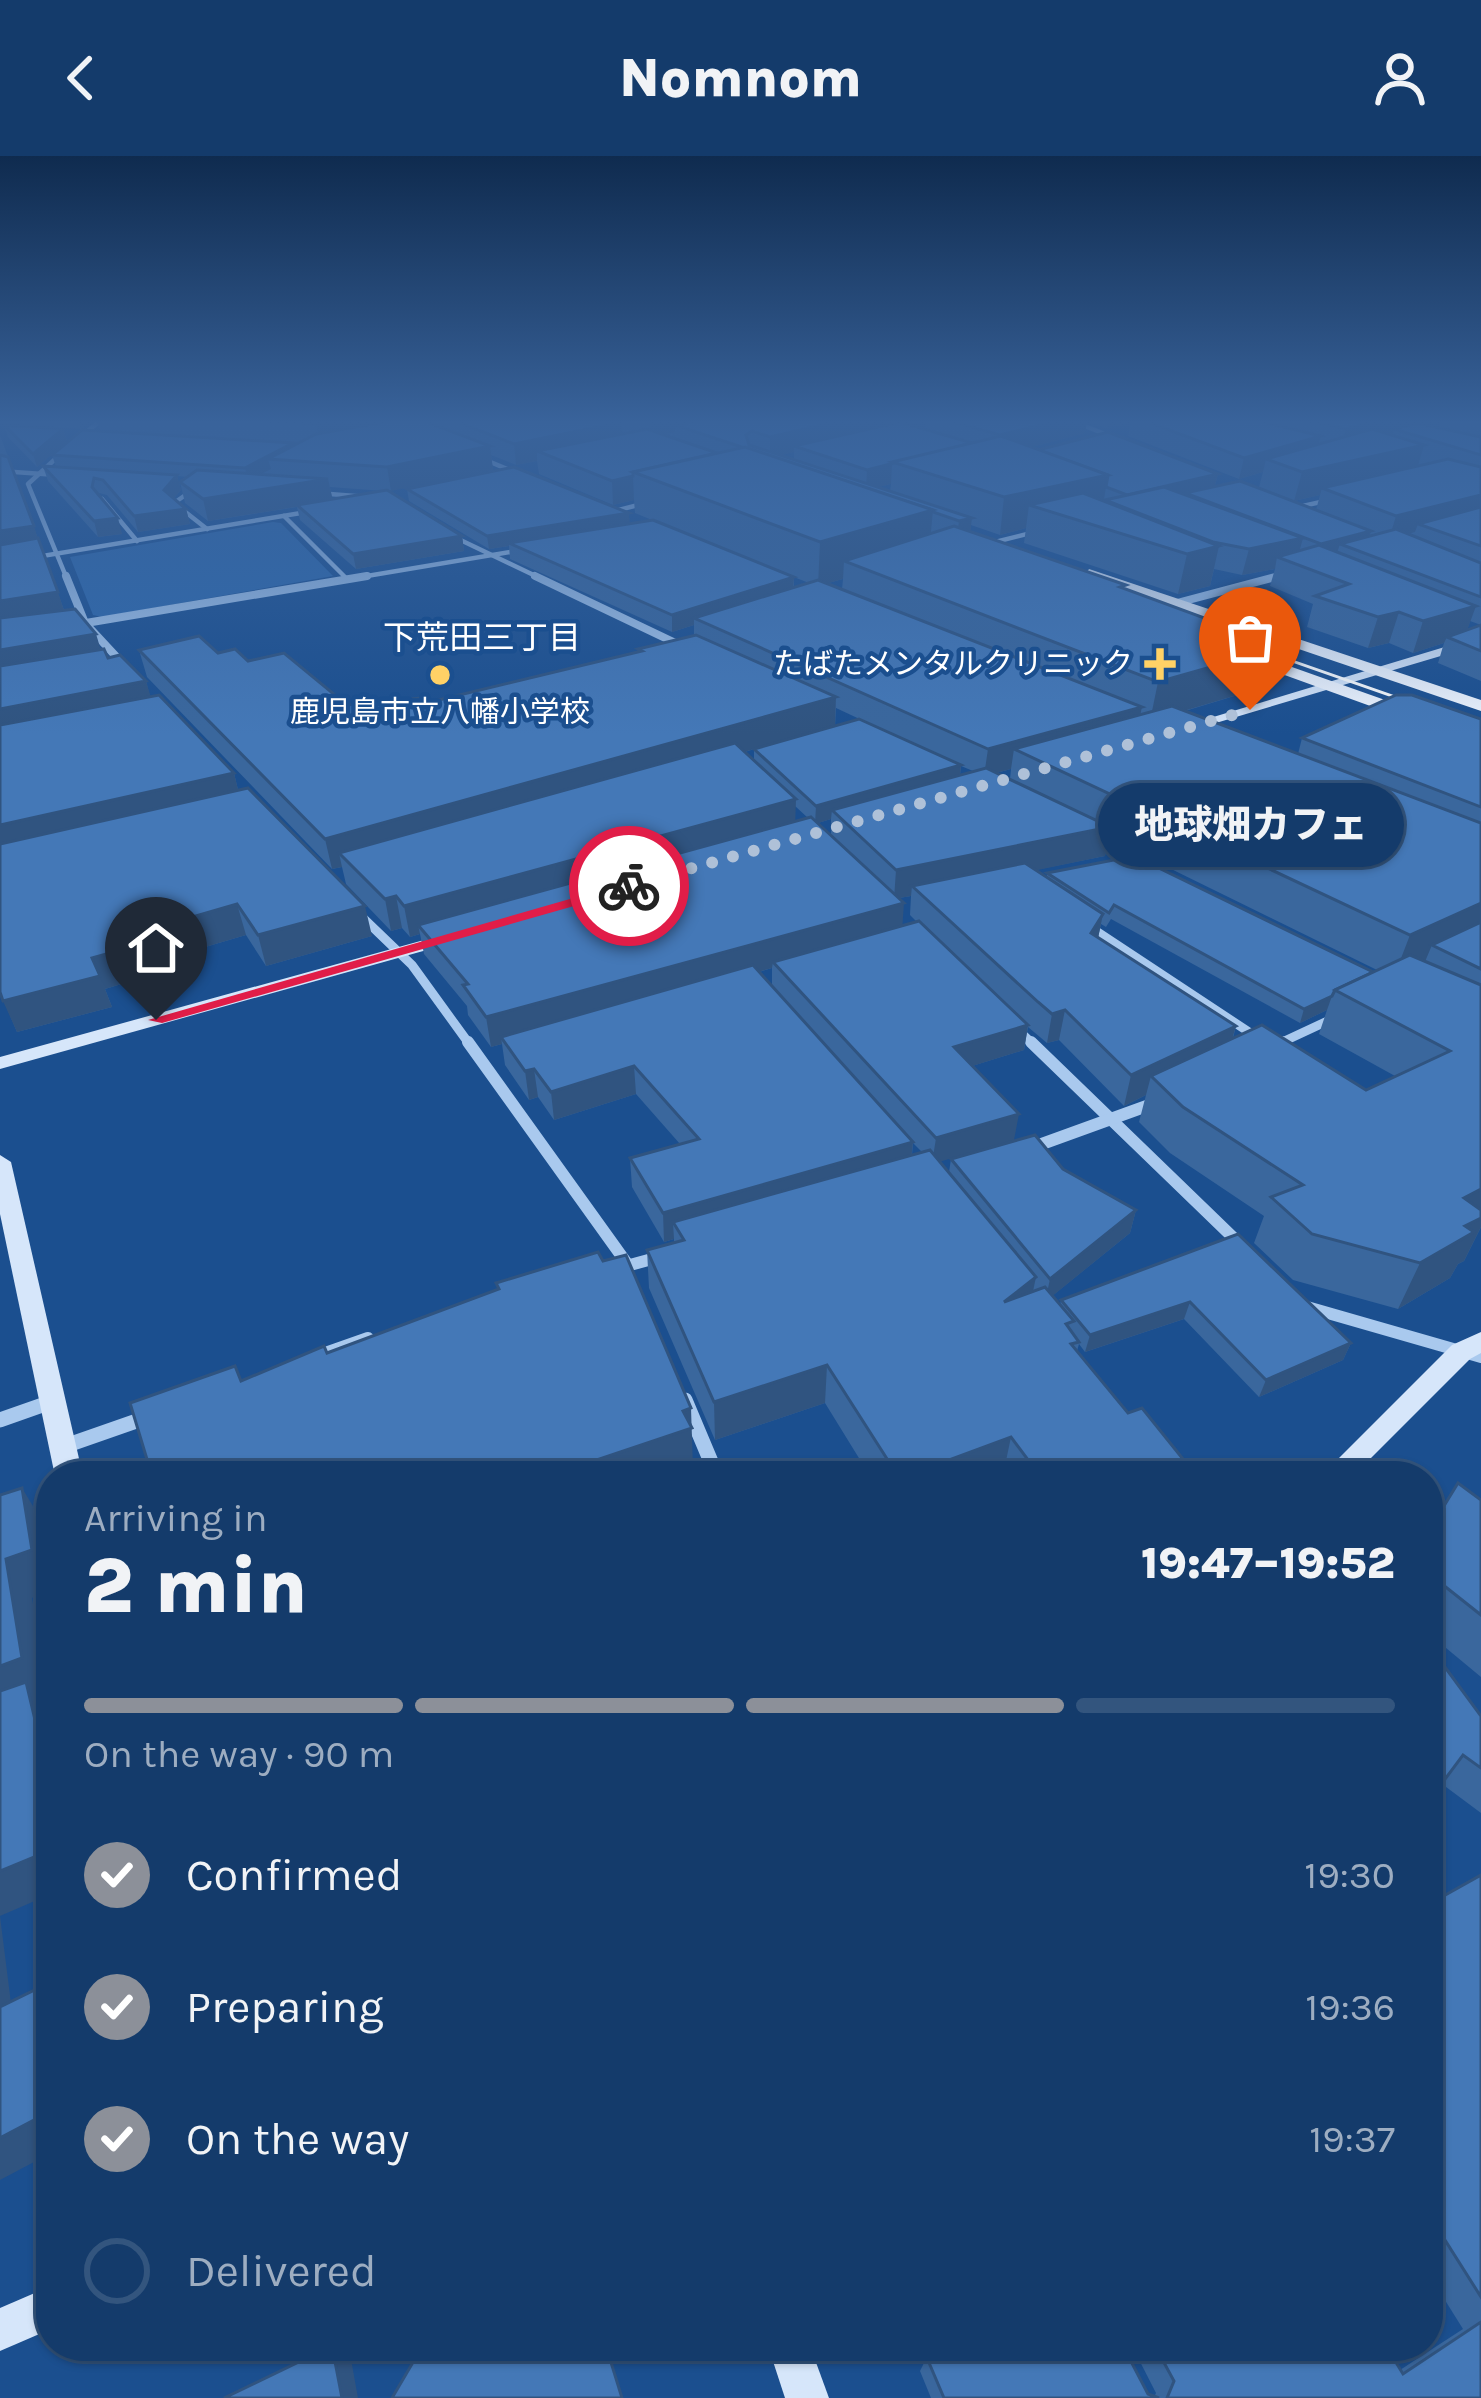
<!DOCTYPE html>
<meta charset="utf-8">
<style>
body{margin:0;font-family:Karla,"Noto Sans JP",sans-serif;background:#1d4271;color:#f1f3f6;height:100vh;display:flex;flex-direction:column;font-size:45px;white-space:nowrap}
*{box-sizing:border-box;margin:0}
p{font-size:39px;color:#9dadc1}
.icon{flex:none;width:66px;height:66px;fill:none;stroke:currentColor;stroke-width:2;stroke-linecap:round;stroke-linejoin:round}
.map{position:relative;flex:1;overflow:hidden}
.drawer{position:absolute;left:36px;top:1305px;width:1407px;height:900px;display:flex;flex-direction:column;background:#143b6b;border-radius:48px;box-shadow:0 3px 9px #0004,0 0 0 3px #33557e}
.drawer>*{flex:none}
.pin{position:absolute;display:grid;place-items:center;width:102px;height:102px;color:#fff;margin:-123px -51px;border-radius:50% 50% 50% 0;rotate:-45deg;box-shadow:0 0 12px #0007}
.pin .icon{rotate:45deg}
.courier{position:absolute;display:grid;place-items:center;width:120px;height:120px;margin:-60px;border:9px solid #e11d48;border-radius:50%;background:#fff;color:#222;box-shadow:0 3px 15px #0007}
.bubble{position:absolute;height:84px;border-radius:42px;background:#143b6b;box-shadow:0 3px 9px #0004,0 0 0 3px #33557e;font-size:39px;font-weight:800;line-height:84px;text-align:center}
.headline em{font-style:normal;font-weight:800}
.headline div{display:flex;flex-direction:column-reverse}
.headline{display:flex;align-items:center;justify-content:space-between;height:204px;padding:0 48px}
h1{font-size:78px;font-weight:800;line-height:90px}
.bar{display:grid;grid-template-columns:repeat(4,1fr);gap:18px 12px;align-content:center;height:144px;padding:0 48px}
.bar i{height:15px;border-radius:9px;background:#33557e}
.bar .current{background:#8c9099}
.bar p{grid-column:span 4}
ol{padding:0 48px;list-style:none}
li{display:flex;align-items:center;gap:36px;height:132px}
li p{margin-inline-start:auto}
li .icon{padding:12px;border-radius:50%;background:#8c9099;color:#fff;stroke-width:4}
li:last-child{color:#9dadc1}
li i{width:66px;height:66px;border:6px solid #33557e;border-radius:50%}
header{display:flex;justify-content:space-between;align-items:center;height:156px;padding:0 48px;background:#143b6b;font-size:54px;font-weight:800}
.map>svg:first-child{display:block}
</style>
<header><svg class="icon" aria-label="back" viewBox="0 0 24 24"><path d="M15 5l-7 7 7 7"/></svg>Nomnom<svg class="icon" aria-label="person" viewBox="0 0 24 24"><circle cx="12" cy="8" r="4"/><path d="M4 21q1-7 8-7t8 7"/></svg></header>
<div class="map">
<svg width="1481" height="2242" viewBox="0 0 1481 2242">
<rect width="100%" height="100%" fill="#1b4f8f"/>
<!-- green -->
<polygon fill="#2e69ad" points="273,366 281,367 333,420 102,461 93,459 70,401"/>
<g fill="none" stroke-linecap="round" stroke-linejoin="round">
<!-- street-far4 -->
<g stroke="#a9c9ee" stroke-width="4.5">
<polyline points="1072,265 1115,282"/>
<polyline points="79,282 100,265"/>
<polyline points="64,295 28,328 67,423"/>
<polyline points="476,300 519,318"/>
<polyline points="0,315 57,319"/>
<polyline points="194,333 174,347 207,373"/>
<polyline points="317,337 368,341"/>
<polyline points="102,343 137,385"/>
<polyline points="1294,352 1334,343"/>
<polyline points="611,356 650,346"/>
<polyline points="284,360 347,423"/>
<polyline points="450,379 542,423"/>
<polyline points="983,389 1039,375"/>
<polyline points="0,407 313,355"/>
<polyline points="349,423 522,394"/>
<polyline points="1267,423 1286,418"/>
</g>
<!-- street-far3 -->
<g stroke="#a9c9ee" stroke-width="8">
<polyline points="66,420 85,467 124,509"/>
<polyline points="535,420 686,492"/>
<polyline points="1177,447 1279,420"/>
<polyline points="80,468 367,420"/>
</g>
<!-- street-far2 -->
<g stroke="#a9c9ee" stroke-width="9">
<polyline points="1095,686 1135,706"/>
<polyline points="360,759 412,809 470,889"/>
<polyline points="1087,769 1261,884"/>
<polyline points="1017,873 1034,889"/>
<polyline points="1276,889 1334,862"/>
</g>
<!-- street-far1 -->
<g stroke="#a9c9ee" stroke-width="12">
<polyline points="468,886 628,1109"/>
<polyline points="1031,886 1244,1092"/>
<polyline points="1276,889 1282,886"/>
<polyline points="1028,993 1155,947"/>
<polyline points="619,1112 663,1100"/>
<polyline points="1307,1151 1481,1201"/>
<polyline points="314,1201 368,1182"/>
</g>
<!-- street -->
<g stroke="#a9c9ee" stroke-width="15">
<polyline points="685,1244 717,1320"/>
<polyline points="0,1264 51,1246"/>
<polyline points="65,1290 148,1261"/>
</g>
<!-- secondary -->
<g fill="#d6e6fa" fill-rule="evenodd">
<polygon points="1481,480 1481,488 1189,575 1177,572"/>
<polygon points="453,776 459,777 459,785 0,913 0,901"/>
<polygon points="0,999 11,1006 83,1320 55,1320 0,1058"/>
<polygon points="1481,1176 1481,1197 1470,1203 1353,1320 1321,1320 1452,1189"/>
<polygon points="51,2130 51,2173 0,2195 0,2152"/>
<polygon points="768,2190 810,2190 829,2242 785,2242"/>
</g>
<!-- primary -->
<g fill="#f0f6ff" fill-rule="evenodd">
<polygon points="1089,413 1481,544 1481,555 1084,420"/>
<polygon points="1227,488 1481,578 1481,590 1221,496 1221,490"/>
</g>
<!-- tram -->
<polyline stroke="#fff" stroke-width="3" points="1232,484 1481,571"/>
</g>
<!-- wall -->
<g fill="#3a679d" fill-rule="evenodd">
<polygon points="0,265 92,265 81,273 0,267"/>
<path d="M98 265H874V272L890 268 879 265H1087L1085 277 1032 291 1218 318 1215 329 1180 337 1316 354 1320 339 1294 345 1259 331 1263 316 1239 323 1128 280 1131 266 1107 272 1087 265H1411L1410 269 1439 272 1441 265 1435 266 1426 265H1481V525L1438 507 1444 487 1413 497 1389 487 1368 492 1307 471 1313 448 1270 430 1275 413 1242 419 1214 413 1210 430 1178 438 1024 387 1026 372 1000 379 971 369 970 376 1125 433 1254 534 1185 555 1298 598 1302 582 1481 563V1071L1464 1105 1458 1108 1450 1122 1398 1153 1293 1124 1254 1087 1264 1060 1170 997 1139 966 1146 939 1124 950 1059 884 1047 887 1028 871 1024 894 972 910 940 1006 949 1016 951 1003 1063 1013 1136 1054 1130 1077 1052 1140 1060 1149 1061 1144 1238 1078 1351 1187 1343 1204 1259 1241 1184 1163 1085 1196 1079 1188 1077 1195 1128 1257 1183 1320H870L825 1247 715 1284 649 1132 647 1094 674 1086V1083L664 1086 632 1031 630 1002 680 988 636 938 554 964 538 941 529 944 505 909 502 888 491 891 468 859 467 850 424 798 420 778 410 781 402 772 391 775 346 728 342 711 332 713 147 521 139 494 218 497 248 505 347 549 426 547 638 496V493L694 479V469L672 476 510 403 509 390 489 393 409 345 407 333 629 368 652 364 635 357 634 344 613 349 539 318 537 305 516 309 491 299 493 314 388 335 462 380 464 395 356 413 300 364 297 351 208 365 185 347 180 326 187 321 177 320 181 334 174 342 186 353 190 368 138 376 107 339 99 337 122 378 98 381 48 325 43 310 56 311 52 299 293 287V290L299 287 100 274ZM926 265 925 273 909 268ZM794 296V304L780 299ZM891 328 890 335 877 331ZM330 331 384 335 332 343ZM708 387 809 427 794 431V421ZM843 423 842 433 828 427ZM1470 465 1481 469 1467 474ZM836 552 913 588 835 570ZM754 593V604L745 596ZM961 610 973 615 960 619ZM1011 613 1010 623 996 617ZM795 650 808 662 795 665ZM831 663V679L818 667ZM1108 682 1377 814 1373 816 1047 717V721L1035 714 1105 700ZM911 740 910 759 917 766 902 770 899 742ZM1111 763 1300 867 1327 854 1319 878 1395 920 1366 934 1233 882 1236 870 1098 782 1101 768 1106 771ZM772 812V830L759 816ZM913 987 922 996 912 999Z"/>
<polygon points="4,269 63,273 67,285 37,311 8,281"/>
<polygon points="0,279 64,454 108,502 146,525 150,541 234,617 238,634 372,780 266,810 246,779 178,799 181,810 105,833 112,851 17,876 0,836"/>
<polygon points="1481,1344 1481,1521 1428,1477 1428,1376"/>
<polygon points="1481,1560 1481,1657 1442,1628"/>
<polygon points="1481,1719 1481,2242 931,2242 920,2215 924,2207 918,2190 1123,2190 1148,2238 1154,2241 1156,2237 1132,2190 1386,2190 1400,2214 1463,2173 1428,2117 1428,1731 1440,1742"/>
</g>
<!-- shaded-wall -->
<g fill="#305480">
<polygon points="79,265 92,265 81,273"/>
<polygon points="332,265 392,265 320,288 316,268"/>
<polygon points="650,265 732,265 675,269 675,276 651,281"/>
<polygon points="839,265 874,265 873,277 794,290 794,296 770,302 770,281"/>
<polygon points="1057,265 1087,265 1085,277 997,300 1000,279"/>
<polygon points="1108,265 1131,265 1107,272"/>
<polygon points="1376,265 1411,265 1408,274 1394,273 1392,279 1340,294 1346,273"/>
<polygon points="622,266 623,287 537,295 537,305 516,309 514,288"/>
<polygon points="63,273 67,285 37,311 33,298"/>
<polygon points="1321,280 1315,301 1266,303 1263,316 1239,323 1244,302"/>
<polygon points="293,287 295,300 268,303 271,313 248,325 245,312"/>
<polygon points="1424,289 1416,317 1322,332 1320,339 1294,345 1302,316"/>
<polygon points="490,290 493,314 391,335 387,311"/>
<polygon points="892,308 891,328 866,334 867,314"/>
<polygon points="1218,318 1215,329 1125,350 1127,339"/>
<polygon points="177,319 181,334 168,349 164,334"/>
<polygon points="1108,319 1102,355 1029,349 1026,372 1000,379 1004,341"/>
<polygon points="633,320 634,344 613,349 612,325"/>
<polygon points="328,323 333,345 208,365 203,343"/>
<polygon points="1481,339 1481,360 1418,368 1415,376 1389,383 1396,360"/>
<polygon points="186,353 190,368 138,376 134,360"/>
<polygon points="933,354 929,397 844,405 843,423 818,430 820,386"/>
<polygon points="629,357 630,370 509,387 509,390 489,393 487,380"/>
<polygon points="118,362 122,378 98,381 94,365"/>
<polygon points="972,362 969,386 956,389 959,365"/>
<polygon points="34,370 41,393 0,400 0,375"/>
<polygon points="1371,375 1367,389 1340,388 1337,397 1321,388"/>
<polygon points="462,380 464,395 356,413 353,398"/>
<polygon points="1303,382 1296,408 1277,401 1275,413 1242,419 1249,393"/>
<polygon points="1219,390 1210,430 1178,438 1187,398"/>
<polygon points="794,421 793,438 694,462 694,469 672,476 672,459"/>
<polygon points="58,436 66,461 0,472 0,445"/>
<polygon points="1476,450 1465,480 1447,481 1444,487 1413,497 1423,465"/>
<polygon points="1399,456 1389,487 1368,492 1378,461"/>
<polygon points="96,478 104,504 0,522 0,494"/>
<polygon points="1264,496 1254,534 1150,565 1158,526"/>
<polygon points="146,525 154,552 0,583 0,553"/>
<polygon points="836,541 835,570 350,708 339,697 342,711 332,713 325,683"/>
<polygon points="1142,551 1136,578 1014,593 1011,613 984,620 988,593"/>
<polygon points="961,609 959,627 832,654 831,663 815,668 816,650"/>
<polygon points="234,617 241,646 0,702 0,669"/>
<polygon points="796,643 795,673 418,769 420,778 410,781 404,750"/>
<polygon points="1110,671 1105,700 921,738 912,730 911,740 894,743 896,714"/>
<polygon points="396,740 402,772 391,775 385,743"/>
<polygon points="904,747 902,776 773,806 772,812 506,887 501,881 502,888 491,891 486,861"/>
<polygon points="1481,747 1481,774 1432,789 1424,808 1393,823 1410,779"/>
<polygon points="237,748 246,779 178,799 181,810 105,833 112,851 17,876 3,845 165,769"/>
<polygon points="365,750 372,780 266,810 258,779"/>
<polygon points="1103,758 1097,787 1091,777"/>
<polygon points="1332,840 1327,854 1300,867 1304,853"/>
<polygon points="1065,854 1059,884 1047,887 1052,858"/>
<polygon points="1028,869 1024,894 950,917 954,891"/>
<polygon points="1236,870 1227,900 1151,920 1146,939 1124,950 1131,919"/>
<polygon points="634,910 636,938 554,964 551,936"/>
<polygon points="534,913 538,941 529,944 525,915"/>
<polygon points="1019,958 1014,984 932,1008 936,982"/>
<polygon points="913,986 910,1014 673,1066 674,1083 664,1086 663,1057"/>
<polygon points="1481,1033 1481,1071 1464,1105 1458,1108 1450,1122 1398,1153 1420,1107 1464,1042"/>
<polygon points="1136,1054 1130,1077 1045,1146 1050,1123"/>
<polygon points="1036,1121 1028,1159 1004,1146"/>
<polygon points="1190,1146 1184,1163 1085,1196 1090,1179"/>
<polygon points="1351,1187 1343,1204 1259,1241 1266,1224"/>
<polygon points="827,1209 825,1247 715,1284 714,1246"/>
<polygon points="691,1252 693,1312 669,1320 564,1320 564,1315"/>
<polygon points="1011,1281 1003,1319 1000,1320 906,1320"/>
<polygon points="1187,1308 1183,1320 1158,1320"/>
<polygon points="22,1332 45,1370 51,1401 51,1434 32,1442 48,1538 38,1542 51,1560 51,1609 0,1556 0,1510 6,1403"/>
<polygon points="51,1684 51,1738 0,1760 16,1887 0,1873 0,1715"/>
<polygon points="51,1955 51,1997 0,2024 0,1982"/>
<polygon points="334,2190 351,2203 358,2242 342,2242"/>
</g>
<!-- building -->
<g fill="#4478b7" stroke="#305480" stroke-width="3">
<polygon points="268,265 332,265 316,268"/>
<polygon points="390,265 424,265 490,290 387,311 268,303 316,278"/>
<polygon points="455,265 618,265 622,266 514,288"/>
<polygon points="697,265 839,265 770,281 752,275 746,279 749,289 972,362 959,365 933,356 933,354 675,269"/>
<polygon points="950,265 1057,265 1000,279"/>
<polygon points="1145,265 1259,265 1321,280 1244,302"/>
<polygon points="1310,265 1376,265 1346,273"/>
<polygon points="900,266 972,287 867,314 794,290"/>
<polygon points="1417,267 1481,281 1481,299 1394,273"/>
<polygon points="4,269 63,273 33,298"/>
<polygon points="647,273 717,297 633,316 633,320 612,325 537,295"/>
<polygon points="1372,273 1424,289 1302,316 1266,303"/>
<polygon points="82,274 293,287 245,312 52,299"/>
<polygon points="1108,276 1218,318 1127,339 1106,331 1108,319 1038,294"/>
<polygon points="1001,280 1108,319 1004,341 892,306"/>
<polygon points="745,291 933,354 820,386 633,316"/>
<polygon points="0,299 8,301 34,370 0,375"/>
<polygon points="1448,303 1481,311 1481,339 1396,360 1322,332"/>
<polygon points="43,310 177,319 164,334 186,353 134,360 103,324 94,322 92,331 118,362 94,365"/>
<polygon points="514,311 629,357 487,380 407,333"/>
<polygon points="197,314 328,323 203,343 180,326"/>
<polygon points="1240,325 1371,375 1321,388 1185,337"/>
<polygon points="1164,331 1303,382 1249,393 1213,386 1105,344"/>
<polygon points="387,334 462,380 353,398 297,349"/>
<polygon points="1083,337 1219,390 1187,398 1029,349"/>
<polygon points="1481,351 1481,390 1418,368"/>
<polygon points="653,364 794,421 672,459 509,387"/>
<polygon points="954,370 1126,429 1120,431 1223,469 1233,465 1267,477 1264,496 1158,526 844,405"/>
<polygon points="1396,373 1481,407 1481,441 1340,388"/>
<polygon points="38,382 58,436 0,445 0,389"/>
<polygon points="1319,389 1476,450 1423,465 1399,456 1378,461 1315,440 1349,428 1277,401"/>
<polygon points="818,424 1142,551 988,593 694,462"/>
<polygon points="75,453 96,478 0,494 0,462"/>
<polygon points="1481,469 1481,495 1447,481"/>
<polygon points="696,479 836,541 325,683 139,494 199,480 218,497 235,493 248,505 284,497 347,549 421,542 426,547 642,495 638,493"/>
<polygon points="104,493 108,502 120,499 146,525 0,553 0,510"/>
<polygon points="159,539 234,617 0,669 0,569"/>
<polygon points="1396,539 1412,539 1481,563 1481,651 1302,582"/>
<polygon points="1172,550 1481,667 1481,747 1410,779 1014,593"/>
<polygon points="859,563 961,609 816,650 754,593"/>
<polygon points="735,587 796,643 404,750 396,740 385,743 339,697"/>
<polygon points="986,612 1110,671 896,714 832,654"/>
<polygon points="248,632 365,750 258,779 237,748 165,769 171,780 92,802 100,820 3,845 0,836 0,688"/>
<polygon points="811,661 904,747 486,861 463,829 468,828 418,769"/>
<polygon points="1134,700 1373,816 1335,834 1332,840 1304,853 1114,749 1109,757 1047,717"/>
<polygon points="1025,707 1103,758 1091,777 1236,870 1131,919 1065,854 1052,858 1038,846 912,730"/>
<polygon points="919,765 1028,869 954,891 1019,958 936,982 773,806"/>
<polygon points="1481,766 1481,813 1432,789"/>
<polygon points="1410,799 1481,829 1481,1033 1464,1042 1481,1054 1481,1062 1465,1070 1474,1076 1420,1107 1312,1078 1271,1041 1303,1029 1183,951 1151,920 1262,869 1366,934 1450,895 1335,834"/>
<polygon points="753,809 913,986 663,1057 630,1002 699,983 634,910 551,936 534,913 525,915 501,881"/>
<polygon points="1035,979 1063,1013 1136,1054 1050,1123 951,1003"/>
<polygon points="930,994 1036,1121 1004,1146 1045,1131 1074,1165 1066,1168 1079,1186 1071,1188 1128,1257 1142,1252 1187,1308 1158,1320 1040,1320 1011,1281 906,1320 898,1320 827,1209 714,1246 647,1094 684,1084 673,1066"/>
<polygon points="1238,1078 1351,1187 1266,1224 1190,1146 1090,1179 1061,1144"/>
<polygon points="598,1096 603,1105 626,1099 691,1252 683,1255 692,1272 564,1315 566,1320 152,1320 130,1247 235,1210 241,1225 324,1190 327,1197 499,1133 496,1127"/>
<polygon points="1458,1327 1481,1344 1481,1459 1428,1417 1428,1376"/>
<polygon points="22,1332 32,1394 6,1403 22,1502 0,1510 0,1339"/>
<polygon points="1428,1488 1481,1560 1481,1612 1463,1599 1428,1646"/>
<polygon points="26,1526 36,1568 43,1564 49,1607 51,1607 51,1684 48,1685 49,1695 0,1715 0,1535"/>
<polygon points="1481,1719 1481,2141 1431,2062 1428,2065 1428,1731 1440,1742"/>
<polygon points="51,1826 51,1955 0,1982 0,1851"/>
<polygon points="1481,2166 1481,2242 1167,2242 1174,2225 1155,2190 1386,2190 1403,2218"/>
<polygon points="332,2190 342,2242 224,2242"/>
<polygon points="430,2190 606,2190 622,2242 392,2242 419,2196"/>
<polygon points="931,2190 1123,2190 1148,2238 1159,2242 944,2242 927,2202 934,2198"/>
</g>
<!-- sky -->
<linearGradient id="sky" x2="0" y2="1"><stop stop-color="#0f2b4f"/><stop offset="0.46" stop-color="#39639b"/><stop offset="1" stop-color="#39639b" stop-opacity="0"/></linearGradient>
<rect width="1481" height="578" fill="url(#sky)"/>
<!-- route -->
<polygon fill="#e11d48" points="629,726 634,733 162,867 148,864"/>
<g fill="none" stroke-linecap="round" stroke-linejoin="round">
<!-- done -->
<polyline stroke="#afc1d8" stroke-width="12" stroke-dasharray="0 21.6" points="629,730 1250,554"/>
</g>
<!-- markers -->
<g fill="#ffd166" stroke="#1b4f8f" stroke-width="4.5">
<path d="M1154 490h12v12h12v12h-12v12h-12v-12h-12v-12h12z"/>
<circle cx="440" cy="519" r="12"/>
</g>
<g text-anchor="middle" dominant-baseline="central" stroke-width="9" stroke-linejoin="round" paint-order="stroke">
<!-- far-poi labels -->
<g font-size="30" fill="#fff" stroke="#1b4f8f" text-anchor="end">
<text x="1133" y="508">たばたメンタルクリニック</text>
<text x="440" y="556" text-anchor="middle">鹿児島市立八幡小学校</text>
</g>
<!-- far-neighbourhood labels -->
<g font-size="33" fill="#fff" stroke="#1b4f8f">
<text x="482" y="482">下荒田三丁目</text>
</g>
</g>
</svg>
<div class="pin" style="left:1250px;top:554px;background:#ea580c"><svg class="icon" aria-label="bag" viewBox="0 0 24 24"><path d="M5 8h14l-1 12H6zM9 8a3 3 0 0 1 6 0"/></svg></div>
<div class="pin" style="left:156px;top:864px;background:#1f2937"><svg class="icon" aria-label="home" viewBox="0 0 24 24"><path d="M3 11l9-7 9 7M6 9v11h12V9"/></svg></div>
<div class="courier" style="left:629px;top:730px"><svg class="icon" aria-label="bike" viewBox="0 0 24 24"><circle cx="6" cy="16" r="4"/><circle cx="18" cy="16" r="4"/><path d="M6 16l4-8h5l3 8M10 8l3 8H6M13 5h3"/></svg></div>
<div class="bubble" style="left:1098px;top:627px;width:306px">地球畑カフェ</div>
<section class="drawer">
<div class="headline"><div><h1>2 min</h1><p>Arriving in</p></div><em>19:47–19:52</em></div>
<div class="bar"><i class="current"></i><i class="current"></i><i class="current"></i><i></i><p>On the way · 90 m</p></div>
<ol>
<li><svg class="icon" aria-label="check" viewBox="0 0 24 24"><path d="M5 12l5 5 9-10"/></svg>Confirmed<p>19:30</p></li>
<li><svg class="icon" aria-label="check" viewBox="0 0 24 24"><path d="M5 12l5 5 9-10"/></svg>Preparing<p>19:36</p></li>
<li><svg class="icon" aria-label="check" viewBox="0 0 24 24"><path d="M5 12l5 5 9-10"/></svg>On the way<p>19:37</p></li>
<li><i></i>Delivered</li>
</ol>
</section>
</div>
